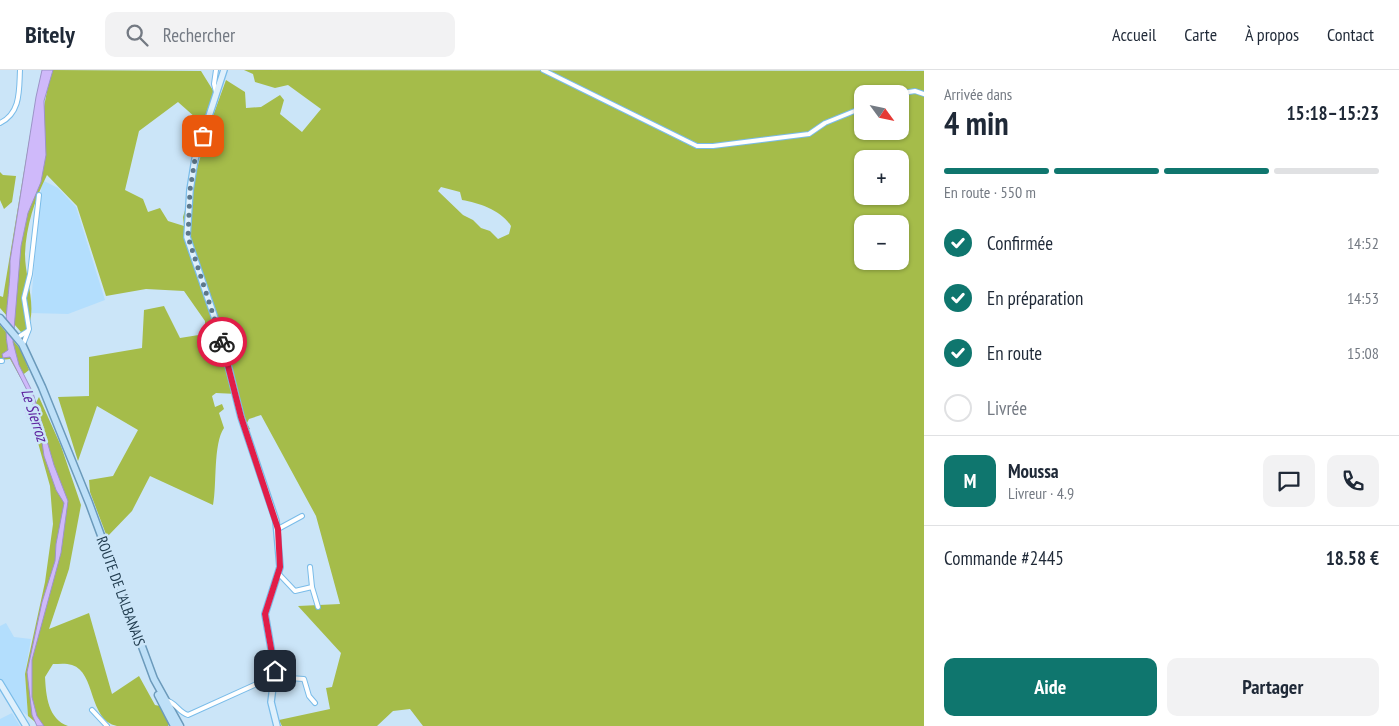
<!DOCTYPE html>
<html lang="fr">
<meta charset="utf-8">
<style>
body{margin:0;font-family:"PT Sans Narrow",sans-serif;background:#f2f2f3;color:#1f2937;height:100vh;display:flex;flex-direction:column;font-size:19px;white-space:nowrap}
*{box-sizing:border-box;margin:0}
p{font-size:16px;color:#747a83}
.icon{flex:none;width:28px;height:28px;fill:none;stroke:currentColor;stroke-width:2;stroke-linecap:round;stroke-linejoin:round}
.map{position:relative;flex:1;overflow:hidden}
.drawer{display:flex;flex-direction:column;background:#fff;width:475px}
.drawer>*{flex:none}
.needle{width:32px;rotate:123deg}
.tools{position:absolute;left:854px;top:15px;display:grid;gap:10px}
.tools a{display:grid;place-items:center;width:55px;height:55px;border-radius:10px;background:#fff;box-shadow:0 1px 4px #0004;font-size:25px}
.pin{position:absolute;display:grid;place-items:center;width:42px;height:42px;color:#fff;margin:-21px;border-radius:10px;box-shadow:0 2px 8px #0006}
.courier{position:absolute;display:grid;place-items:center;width:50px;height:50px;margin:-25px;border:4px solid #e11d48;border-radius:50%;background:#fff;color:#222;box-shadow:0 1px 6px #0007}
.overview em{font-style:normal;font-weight:600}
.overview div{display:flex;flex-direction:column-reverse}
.overview{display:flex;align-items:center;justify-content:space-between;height:85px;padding:0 20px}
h1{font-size:32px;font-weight:600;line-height:38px}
.bar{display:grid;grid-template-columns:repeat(4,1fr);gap:8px 5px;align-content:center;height:60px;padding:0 20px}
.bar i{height:6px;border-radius:4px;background:#e0e1e3}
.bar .active{background:#0f766e}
.bar p{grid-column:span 4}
.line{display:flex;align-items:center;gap:12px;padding:0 20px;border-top:1px solid #e0e1e3}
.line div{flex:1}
.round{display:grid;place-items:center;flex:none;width:52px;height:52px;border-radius:10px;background:#f2f2f3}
ol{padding:0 20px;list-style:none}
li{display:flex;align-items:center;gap:15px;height:55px}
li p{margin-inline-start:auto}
li .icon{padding:5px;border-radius:50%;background:#0f766e;color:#fff;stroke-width:4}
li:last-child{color:#747a83}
li i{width:28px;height:28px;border:2px solid #e0e1e3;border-radius:50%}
.button{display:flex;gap:10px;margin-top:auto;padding:10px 20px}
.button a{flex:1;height:58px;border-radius:10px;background:#0f766e;color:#fff;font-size:20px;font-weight:600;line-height:58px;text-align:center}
.button a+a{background:#f2f2f3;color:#1f2937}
header{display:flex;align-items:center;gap:30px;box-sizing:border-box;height:70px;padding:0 25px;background:#fff;border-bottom:1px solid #e0e1e3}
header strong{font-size:24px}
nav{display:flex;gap:28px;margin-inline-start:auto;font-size:18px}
.search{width:350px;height:45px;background:#f2f2f3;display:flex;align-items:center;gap:12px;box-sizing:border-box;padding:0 18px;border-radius:10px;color:#747a83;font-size:19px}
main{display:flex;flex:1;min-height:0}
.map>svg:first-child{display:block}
</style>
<header>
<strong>Bitely</strong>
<div class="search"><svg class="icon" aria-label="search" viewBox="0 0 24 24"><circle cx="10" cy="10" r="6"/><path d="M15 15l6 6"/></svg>Rechercher</div>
<nav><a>Accueil</a><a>Carte</a><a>À propos</a><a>Contact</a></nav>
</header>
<main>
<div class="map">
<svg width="924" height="656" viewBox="0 0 924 656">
<rect width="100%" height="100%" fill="#cbe5f8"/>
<!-- built -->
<g fill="#b3defd">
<polygon points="42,110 58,118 76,137 105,230 68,244 30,243"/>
<polygon points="6,553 14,567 31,569 25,604 28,646 17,637 0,608 0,556"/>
<polygon points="12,643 20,656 0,656 0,649"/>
</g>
<!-- green -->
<g fill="#a5bc4a" fill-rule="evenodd">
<path d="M51 0 201 1 214 22 195 75 196 48 178 32 139 61 125 120 143 129 148 142 160 138 168 151 184 156 183 147 209 57 226 10 245 22 246 38 261 37 280 25 284 30 280 44 302 62 321 39 288 15 275 18 255 12 253 4 244 0 924 1V656H423L410 639 393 641 377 656H282L279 650 330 639 326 618 332 617 341 583 298 536 340 534 316 446 261 345 249 349 247 353 250 359 246 360 237 324 216 323 212 326 215 337 222 334 224 339 219 343 224 358C213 374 217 415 213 435L150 406 132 441 107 467 90 422 89 410 113 406 138 360 97 336 78 391 58 327 89 326V287L142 278 144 240 164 236 180 268 205 264V251L184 221 146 219 106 226 77 136 47 105C35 129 26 156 25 184 25 210 38 236 27 261L21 262 0 238V226L3 227 30 65 32 100ZM862 24H900V61H862ZM862 89H900V126H862ZM441 117 460 122 462 130C479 133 501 140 511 156L509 164 498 169 490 161 481 158 473 150 463 145 438 121ZM862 154H900V191H862Z"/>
<polygon points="0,102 3,105 16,106 12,132 4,139 0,130"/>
<polygon points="0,255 21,280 29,300 20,307 10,289 0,290"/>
<path d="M39 327 61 376 81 435 69 499 49 559 89 543 112 624 139 606 155 635 160 636 169 653 168 656C152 656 132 656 117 656 88 650 96 602 72 595 66 593 59 594 53 594L45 607C46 626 48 649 68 656H40L28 646 25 604 45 512 53 454 50 416 30 344Z"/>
</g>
<!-- water -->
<path fill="#cfb9fa" stroke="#9b94c7" d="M42 0H53L44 31 46 85 41 112 28 143 21 176 13 272 19 295 33 323 54 395 68 431 61 483 32 590V627L37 646 44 656H37L32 645 27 602 42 532 55 491 56 474 64 433 56 420 44 386 39 352 30 326 10 287 3 288 2 284 8 280C2 250 11 221 10 191L36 27Z"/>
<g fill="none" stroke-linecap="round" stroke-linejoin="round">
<!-- canal -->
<polyline stroke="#cfb9fa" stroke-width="4.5" points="26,338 30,349"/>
<defs>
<g id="street">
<polyline points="216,0 214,14 216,22"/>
<polyline points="543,0 697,76 713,76 809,64 825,53 862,38"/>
<polyline points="897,24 915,21 924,24"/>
<path d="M0 53C21 43 19 20 20 0"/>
<polyline points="20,266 28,261"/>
<polyline points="24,272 29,259 24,228 30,204 39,125"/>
<polyline points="0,291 2,291"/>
<polyline points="278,459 302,446"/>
<polyline points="310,497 312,517 318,537"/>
<polyline points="278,503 295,521 312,517"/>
<polyline points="274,607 304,609 309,626 315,633"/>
<path d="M165 630C175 631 178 642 188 645L272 607"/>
<polyline points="92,640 107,656"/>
</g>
<g id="secondary">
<polyline points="224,0 195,89 190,120 187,167 220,263 241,347 276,451 280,497 265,544 275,601 271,632 277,656"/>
<polyline points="0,613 26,656"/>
</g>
<g id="primary">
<polyline points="0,248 22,274 42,317 89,433 154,609 180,656"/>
<polyline points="158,625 174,656"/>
</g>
</defs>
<!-- street casing -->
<use href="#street" stroke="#7abce9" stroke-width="6"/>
<!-- secondary casing -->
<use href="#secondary" stroke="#7abce9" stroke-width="8"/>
<!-- primary casing -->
<use href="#primary" stroke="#6b9abb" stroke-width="9"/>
<!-- street -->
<use href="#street" stroke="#fff" stroke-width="4"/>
<!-- secondary -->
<use href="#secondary" stroke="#dff0fc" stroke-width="5.5"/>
<!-- primary -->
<use href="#primary" stroke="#bee0f8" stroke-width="6"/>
</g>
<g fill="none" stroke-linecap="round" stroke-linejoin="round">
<!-- done -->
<polyline stroke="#5d788b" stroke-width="5" stroke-dasharray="0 9" points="203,66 195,89 190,120 188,167 222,272"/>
<!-- route -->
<polyline stroke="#e11d48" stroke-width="6" points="222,272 241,347 278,459 280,497 265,544 275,601"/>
</g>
<g text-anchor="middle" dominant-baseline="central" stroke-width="5" stroke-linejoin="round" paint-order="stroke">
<!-- street labels -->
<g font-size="15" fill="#223e51" stroke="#cbe5f8">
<text transform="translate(121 521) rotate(70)">ROUTE DE L'ALBANAIS</text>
</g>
<!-- water labels -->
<g font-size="16" font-style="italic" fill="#5e249f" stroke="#cbe5f8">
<text transform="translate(35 345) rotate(72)">Le Sierroz</text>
</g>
</g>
</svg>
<div class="tools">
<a><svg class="needle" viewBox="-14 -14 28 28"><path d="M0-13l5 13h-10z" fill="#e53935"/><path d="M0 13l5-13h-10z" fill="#747a83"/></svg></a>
<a>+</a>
<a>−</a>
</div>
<div class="pin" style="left:203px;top:66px;background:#ea580c"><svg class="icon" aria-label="bag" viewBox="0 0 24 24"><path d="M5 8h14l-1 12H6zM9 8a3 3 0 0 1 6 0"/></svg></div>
<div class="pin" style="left:275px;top:601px;background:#1f2937"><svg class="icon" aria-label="home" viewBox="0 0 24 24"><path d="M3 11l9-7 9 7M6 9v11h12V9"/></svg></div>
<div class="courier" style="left:222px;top:272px"><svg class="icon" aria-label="bike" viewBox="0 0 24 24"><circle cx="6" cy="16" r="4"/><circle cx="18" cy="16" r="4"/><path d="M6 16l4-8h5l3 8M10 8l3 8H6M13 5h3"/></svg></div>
</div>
<section class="drawer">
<div class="overview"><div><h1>4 min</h1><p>Arrivée dans</p></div><em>15:18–15:23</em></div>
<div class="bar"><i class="active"></i><i class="active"></i><i class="active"></i><i></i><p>En route · 550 m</p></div>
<ol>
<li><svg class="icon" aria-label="check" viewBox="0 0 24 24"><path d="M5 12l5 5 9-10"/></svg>Confirmée<p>14:52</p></li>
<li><svg class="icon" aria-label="check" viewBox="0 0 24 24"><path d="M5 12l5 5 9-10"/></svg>En préparation<p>14:53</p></li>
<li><svg class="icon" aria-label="check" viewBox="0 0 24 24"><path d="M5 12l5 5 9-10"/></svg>En route<p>15:08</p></li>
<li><i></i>Livrée</li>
</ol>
<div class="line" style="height:90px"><b class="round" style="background:#0f766e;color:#fff">M</b><div><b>Moussa</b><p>Livreur · 4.9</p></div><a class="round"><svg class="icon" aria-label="chat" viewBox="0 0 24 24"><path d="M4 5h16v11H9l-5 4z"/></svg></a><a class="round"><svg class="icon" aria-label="phone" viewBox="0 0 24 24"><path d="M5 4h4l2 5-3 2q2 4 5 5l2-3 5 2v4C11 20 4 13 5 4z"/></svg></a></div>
<div class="line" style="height:65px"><div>Commande #2445</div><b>18.58 €</b></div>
<div class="button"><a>Aide</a><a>Partager</a></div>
</section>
</main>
